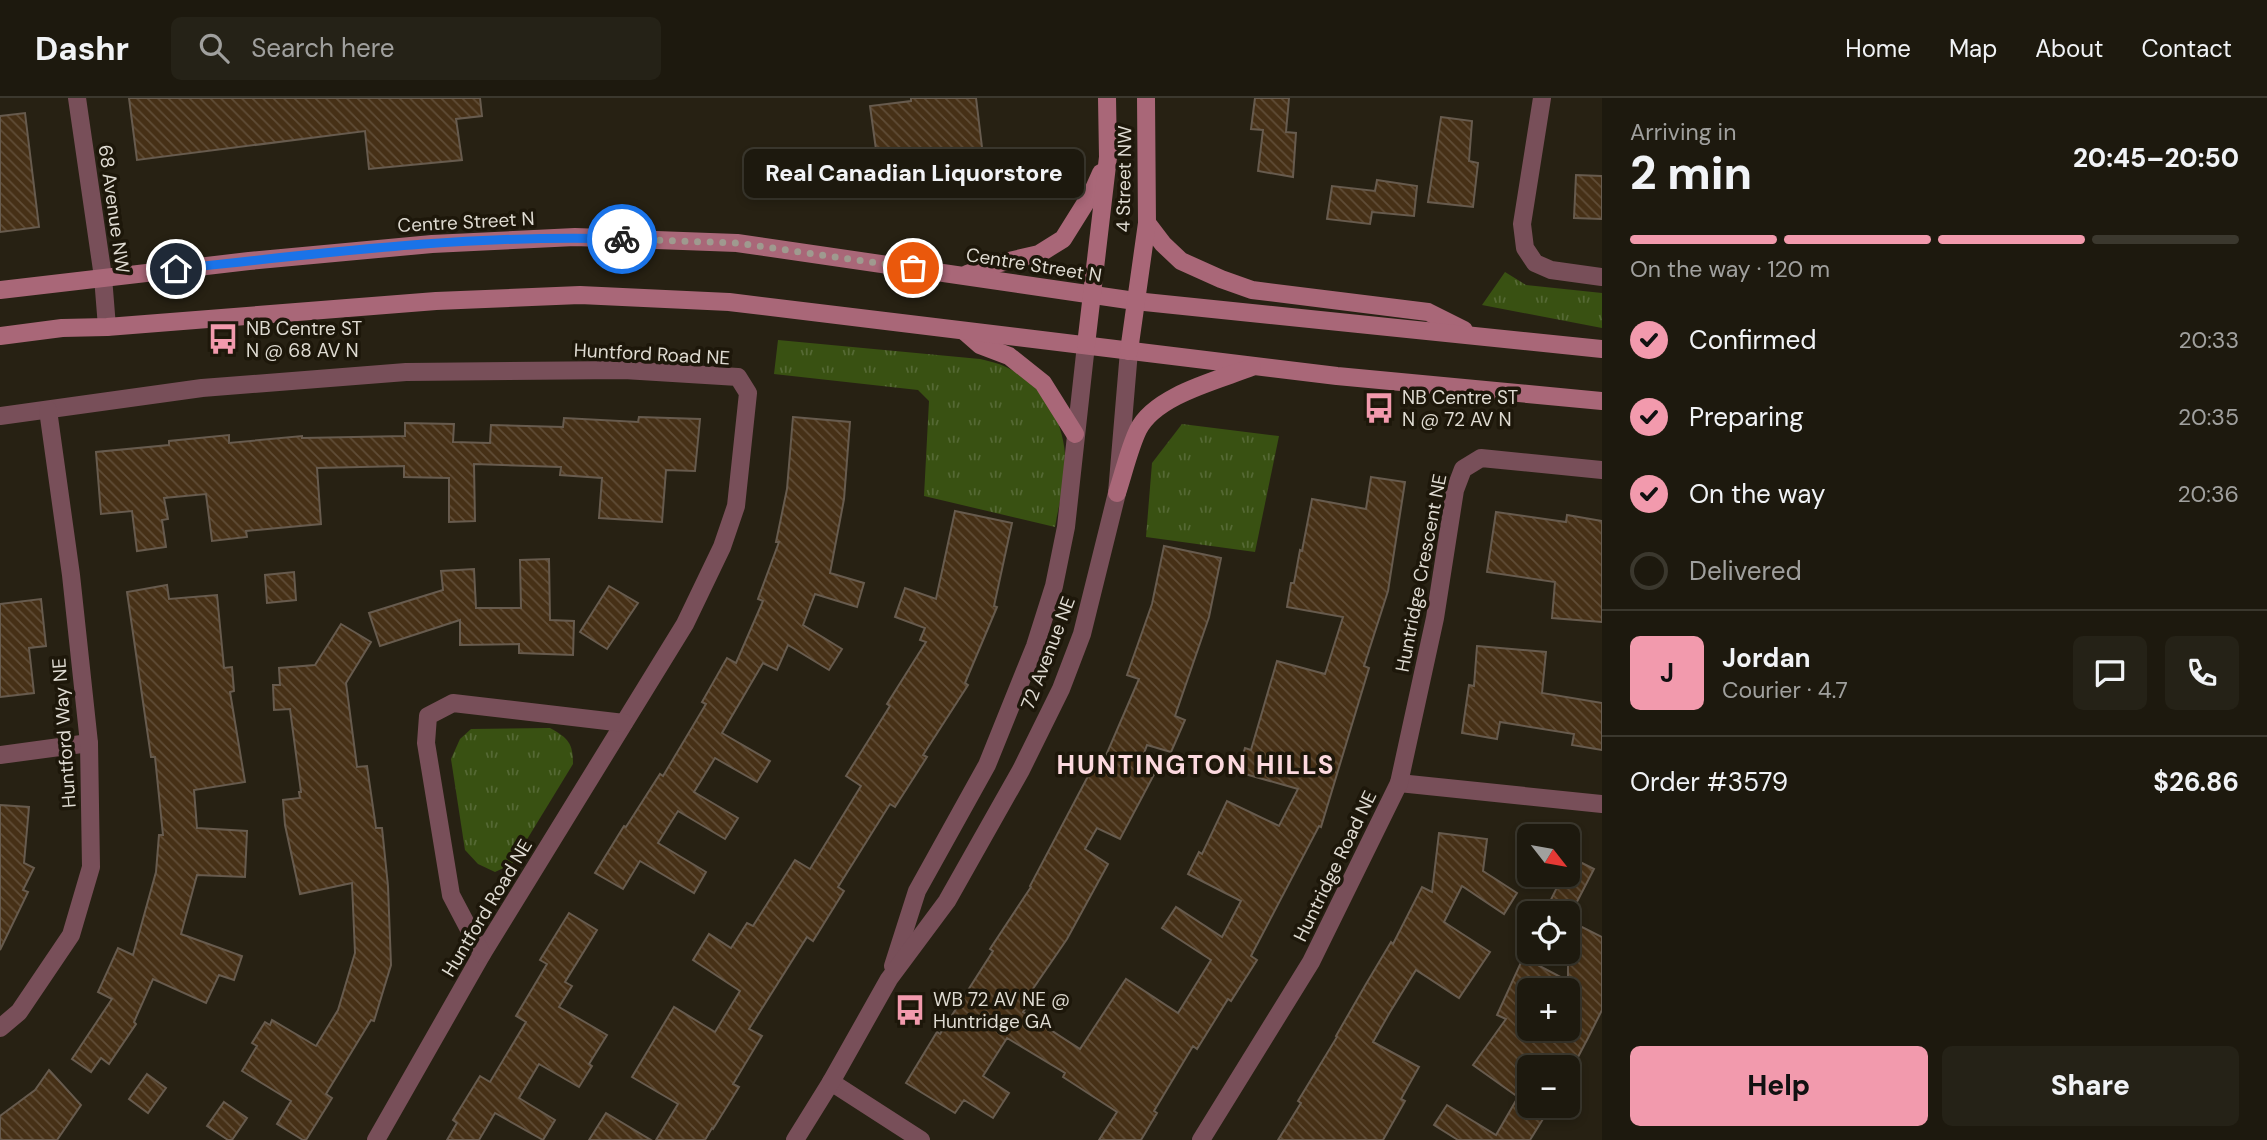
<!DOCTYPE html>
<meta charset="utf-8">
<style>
body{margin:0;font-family:"DM Sans",sans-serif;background:#252217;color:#f1f3f6;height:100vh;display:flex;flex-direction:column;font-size:26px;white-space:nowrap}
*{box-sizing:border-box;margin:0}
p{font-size:23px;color:#a0a09e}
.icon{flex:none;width:38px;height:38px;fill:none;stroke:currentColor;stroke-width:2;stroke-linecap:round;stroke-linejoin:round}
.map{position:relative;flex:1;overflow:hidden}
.sheet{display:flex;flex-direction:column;background:#1d190e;width:665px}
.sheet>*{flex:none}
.needle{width:46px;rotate:121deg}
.fabs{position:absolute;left:1517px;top:726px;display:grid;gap:14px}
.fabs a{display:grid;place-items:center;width:63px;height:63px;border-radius:10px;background:#1d190e;box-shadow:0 4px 10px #0003,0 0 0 2px #3b382e;font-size:35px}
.pin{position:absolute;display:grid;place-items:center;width:60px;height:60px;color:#fff;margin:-30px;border:4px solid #fff;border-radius:50%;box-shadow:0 2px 7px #0007}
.courier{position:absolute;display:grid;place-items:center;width:70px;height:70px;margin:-35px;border:5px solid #1a73e8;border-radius:50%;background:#fff;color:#222;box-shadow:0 2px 9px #0007}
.bubble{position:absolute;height:49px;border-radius:10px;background:#1d190e;box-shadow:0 4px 10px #0003,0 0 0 2px #3b382e;font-size:23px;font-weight:800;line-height:49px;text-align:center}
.headline em{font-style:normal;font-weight:800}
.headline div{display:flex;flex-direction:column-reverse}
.headline{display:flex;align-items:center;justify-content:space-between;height:119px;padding:0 28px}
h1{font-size:46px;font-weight:800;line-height:52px}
.bar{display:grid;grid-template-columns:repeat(4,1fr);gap:10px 7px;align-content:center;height:84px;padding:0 28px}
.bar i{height:9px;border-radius:5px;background:#3b382e}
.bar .on{background:#f29aad}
.bar p{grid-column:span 4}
.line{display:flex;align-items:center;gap:18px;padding:0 28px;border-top:2px solid #3b382e}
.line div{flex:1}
.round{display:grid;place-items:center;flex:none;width:74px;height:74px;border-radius:10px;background:#252217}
ol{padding:0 28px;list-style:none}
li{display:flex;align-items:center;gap:21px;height:77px}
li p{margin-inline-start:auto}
li .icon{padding:7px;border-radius:50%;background:#f29aad;color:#111;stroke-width:4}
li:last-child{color:#a0a09e}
li i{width:38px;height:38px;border:4px solid #3b382e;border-radius:50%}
.cta{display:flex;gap:14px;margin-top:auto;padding:14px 28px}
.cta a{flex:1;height:80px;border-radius:10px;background:#f29aad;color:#111;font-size:28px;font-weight:800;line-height:80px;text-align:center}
.cta a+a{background:#252217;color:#f1f3f6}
header{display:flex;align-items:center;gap:42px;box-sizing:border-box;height:98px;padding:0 35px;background:#1d190e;border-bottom:2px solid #3b382e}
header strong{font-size:33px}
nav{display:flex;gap:38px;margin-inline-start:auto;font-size:24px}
.search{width:490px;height:63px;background:#252217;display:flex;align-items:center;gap:18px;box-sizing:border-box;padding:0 24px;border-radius:10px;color:#a0a09e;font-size:26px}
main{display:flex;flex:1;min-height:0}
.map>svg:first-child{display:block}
</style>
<header>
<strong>Dashr</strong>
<div class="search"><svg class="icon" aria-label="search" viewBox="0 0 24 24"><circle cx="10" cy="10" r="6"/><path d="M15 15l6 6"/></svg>Search here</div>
<nav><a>Home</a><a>Map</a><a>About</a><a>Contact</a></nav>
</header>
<main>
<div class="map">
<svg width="1602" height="1042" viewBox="0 0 1602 1042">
<defs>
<pattern id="park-tufts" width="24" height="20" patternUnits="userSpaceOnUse" patternTransform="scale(1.75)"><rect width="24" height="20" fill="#395112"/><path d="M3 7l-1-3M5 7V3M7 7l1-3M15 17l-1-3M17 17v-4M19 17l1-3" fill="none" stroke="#556934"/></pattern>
<pattern id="building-back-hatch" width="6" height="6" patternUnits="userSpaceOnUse" patternTransform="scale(1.75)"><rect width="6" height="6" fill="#463016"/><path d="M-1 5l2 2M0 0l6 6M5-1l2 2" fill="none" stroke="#604d37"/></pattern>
</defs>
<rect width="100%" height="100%" fill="#272113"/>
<!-- park -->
<g fill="url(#park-tufts)">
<polygon points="1505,174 1526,187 1602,195 1602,230 1482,207"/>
<path d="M778 242 980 261C988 263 998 265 1006 269 1044 285 1068 329 1065 370 1064 390 1058 410 1055 429L924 398 929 303 918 292 774 276Z"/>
<polygon points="1182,326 1279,338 1255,454 1146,439 1152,365"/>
<path d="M550 630C568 640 573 645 573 666L512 766 495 774 478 766 465 752 451 661 460 641 471 631Z"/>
</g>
<!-- building -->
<g fill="url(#building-back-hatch)" stroke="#675b4e" stroke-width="2" fill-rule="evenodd">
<polygon points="129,0 480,0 482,18 456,21 462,62 369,71 365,33 137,62"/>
<polygon points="911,0 976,0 985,74 866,89 863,68 878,66 870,8 911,3"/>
<polygon points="1255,0 1289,0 1286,34 1296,35 1293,79 1258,73 1263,32 1251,31"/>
<polygon points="25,15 39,129 0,134 0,18"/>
<polygon points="1441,19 1472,23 1469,63 1478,65 1473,109 1428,104"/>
<polygon points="1576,77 1602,78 1602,121 1574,120"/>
<polygon points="1377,82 1417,88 1414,118 1372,114 1370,126 1327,121 1332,88 1375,93"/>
<polygon points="639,319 700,321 695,373 666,372 662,424 599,420 602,380 560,377 561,369 474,366 475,423 449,424 449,380 404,379 404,368 317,370 321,426 246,433 247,439 212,443 206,396 164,400 168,421 162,422 166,449 137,453 132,413 101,416 96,354 169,347 169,343 229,337 229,345 302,338 302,340 405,338 405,325 454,326 453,344 490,345 491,327 563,329 564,320 638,324"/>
<polygon points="793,319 850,324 844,401 830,475 864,485 857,509 815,496 803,527 842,551 829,572 788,547 777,572 763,565 722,635 770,663 757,684 715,660 694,694 738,720 725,741 678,713 658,745 706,774 694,795 640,763 623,791 595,775 624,728 626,729 660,676 663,678 706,606 702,604 727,560 736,565 763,503 758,501 779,444 776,444 787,391"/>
<polygon points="1371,379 1405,384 1388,493 1364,568 1369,570 1321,729 1319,728 1251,858 1257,862 1231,903 1228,901 1197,951 1193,948 1154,1013 1157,1015 1141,1042 1099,1042 1117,1014 1063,979 1065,975 1007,940 983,978 1009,995 993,1020 964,1002 955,1015 906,985 937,934 940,936 993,853 990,851 1031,789 1030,788 1095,665 1101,669 1139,581 1127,577 1152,506 1164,448 1221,460 1209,519 1175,618 1185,622 1171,654 1147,647 1142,661 1158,669 1120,741 1097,730 1085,751 1108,766 1067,841 1028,898 1032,901 1023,914 1080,951 1126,881 1178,915 1211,862 1162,830 1176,809 1222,839 1241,803 1188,776 1199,754 1202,756 1227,703 1279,728 1298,691 1238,674 1245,650 1251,652 1277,563 1325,576 1343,519 1287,509 1291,485 1294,485 1300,452 1302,453 1312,401 1366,411"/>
<polygon points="955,413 1012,425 994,508 997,509 965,585 968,587 923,657 927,659 895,709 890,706 838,789 844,793 813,843 807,839 749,931 762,938 733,986 739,989 713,1031 712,1030 705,1042 656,1042 678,1006 632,979 674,909 715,934 740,893 693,862 709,836 731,850 747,825 753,828 795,762 810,771 861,688 846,678 890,608 887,606 926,544 920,542 925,530 895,519 905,490 936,501"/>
<polygon points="1496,414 1566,424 1567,417 1602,423 1602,524 1552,520 1555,484 1487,474"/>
<polygon points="549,461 550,522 574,523 573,557 519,555 519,546 460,547 460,522 380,548 369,515 443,492 441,473 474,471 476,510 521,510 520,462"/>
<polygon points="294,474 296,502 267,505 265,477"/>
<polygon points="167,487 169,501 217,497 224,570 232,569 234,593 230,594 245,684 194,692 197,730 247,733 245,779 197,777 181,836 242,858 234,882 219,877 206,905 153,881 134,924 136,926 109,966 101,960 91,974 72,961 112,901 98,894 118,850 133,857 156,774 159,737 163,737 155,659 151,659 127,494"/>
<polygon points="609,488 638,505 607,551 580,534"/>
<polygon points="41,501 46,548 29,550 34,595 0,599 0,506"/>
<polygon points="341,526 371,544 346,585 357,669 367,668 376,730 382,730 388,788 391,867 374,923 371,922 326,996 332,1000 306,1042 303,1042 277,1026 291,1003 242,973 257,948 252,945 265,924 270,927 272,922 316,948 338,912 355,855 352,785 300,796 285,727 283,702 300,700 299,694 301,694 290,611 274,612 273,587 280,587 279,570 315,567"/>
<polygon points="1477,548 1546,554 1542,595 1602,605 1602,652 1572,647 1574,636 1500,624 1497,641 1462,635 1469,587 1474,588"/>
<polygon points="0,707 29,709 24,765 34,770 23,792 28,794 0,852"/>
<polygon points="1439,735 1487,741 1483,773 1517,795 1504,816 1462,788 1444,824 1490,854 1459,900 1416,872 1390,914 1373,944 1419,969 1401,1001 1405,1003 1383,1042 1278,1042 1301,1005 1298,1003 1337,939 1336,938 1366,886 1391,844 1393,846 1422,789 1432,794"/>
<polygon points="1568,758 1594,771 1568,821 1568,816 1544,816 1563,777 1568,777"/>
<polygon points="569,815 597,832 565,884 572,888 559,909 607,937 589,966 592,968 579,989 539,966 519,1000 555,1022 543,1042 495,1015 479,1042 447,1042 457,1025 453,1022 480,978 490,984 526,924 516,918 547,866 540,862"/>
<path d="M1568 822 1602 839V912L1588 940 1568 978V970H1530V1008H1551L1530 1042H1458L1434 1027 1447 1007 1496 1037 1518 999 1473 967 1506 921 1497 917 1523 860 1525 861 1530 853V863L1568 883ZM1530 892H1568V931H1530Z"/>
<polygon points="49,972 81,1007 57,1042 0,1042 0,1018 35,992"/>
<polygon points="147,976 166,990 148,1015 129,1001"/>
<polygon points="224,1004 247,1020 232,1042 228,1042 207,1028"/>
<polygon points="606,1015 651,1042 589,1042"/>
</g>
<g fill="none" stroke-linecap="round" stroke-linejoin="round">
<!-- minor -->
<g stroke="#784f59" stroke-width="18">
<polyline points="77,0 103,179 107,229"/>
<polyline points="1542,0 1522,126 1525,150 1535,165 1551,172 1602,179"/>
<polyline points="0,318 202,290 406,274 624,272 738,279 748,295 736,408 722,449 685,526 482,856 376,1042"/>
<polyline points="0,657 89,645"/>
<polyline points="1399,685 1602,706"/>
<polyline points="482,856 451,797 426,645 428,618 453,605 624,625"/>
<polyline points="0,930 19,914 71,837 91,769 89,645 71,477 48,312"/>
<polyline points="831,984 921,1042"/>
<polyline points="1201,1042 1311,864 1399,685 1435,520 1455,392 1463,371 1481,360 1602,372"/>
</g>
<!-- tertiary -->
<g stroke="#784f59" stroke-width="18">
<polyline points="893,868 917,793 987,667 1035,548 1054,488 1066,429 1086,247"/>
<polyline points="795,1042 831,984 889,881 947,803 1021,672 1061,591 1082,536 1117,395 1129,253"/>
</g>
<!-- secondary -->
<g stroke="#a96778" stroke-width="18">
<polyline points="1147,125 1163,146 1181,163 1221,181 1252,192 1428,214 1464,232"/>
<polyline points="967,176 996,166 1039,156 1063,141 1093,93 1101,75"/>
<polyline points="0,192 249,163 432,146 575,139 737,145 1135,203 1602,251"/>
<polyline points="964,233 980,247 1009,258 1043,285 1075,336"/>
<polyline points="0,238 62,230 107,229 436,203 580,197 729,204 1337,278 1602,303"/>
<polyline points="1086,247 1108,59 1107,0"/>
<polyline points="1129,253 1147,125 1146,0"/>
<path d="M1117 395C1124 374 1129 351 1138 332 1155 297 1219 282 1252 269"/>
</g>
</g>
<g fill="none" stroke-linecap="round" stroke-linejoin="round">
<!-- done -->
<polyline stroke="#9f9a8f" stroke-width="7" stroke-dasharray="0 12.6" points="622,141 737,145 913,170"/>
<!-- route -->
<path stroke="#1a73e8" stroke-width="9" d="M176 171C323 155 473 136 622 141"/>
</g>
<!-- icons -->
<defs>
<symbol id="bus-bare" viewBox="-9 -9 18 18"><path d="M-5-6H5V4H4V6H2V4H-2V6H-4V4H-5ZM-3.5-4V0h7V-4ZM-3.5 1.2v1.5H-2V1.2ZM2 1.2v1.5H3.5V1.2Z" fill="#f29aad" stroke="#1d170a" stroke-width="2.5" paint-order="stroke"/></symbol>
</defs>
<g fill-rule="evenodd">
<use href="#bus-bare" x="201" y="219" width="44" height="44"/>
<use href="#bus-bare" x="1357" y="288" width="44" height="44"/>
<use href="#bus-bare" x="888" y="890" width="44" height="44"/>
</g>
<g text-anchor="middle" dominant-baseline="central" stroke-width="7" stroke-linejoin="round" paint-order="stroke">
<!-- street labels -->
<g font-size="19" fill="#dfdbd2" stroke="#1d170a">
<text transform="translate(1124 81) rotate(-89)">4 Street NW</text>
<text transform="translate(114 111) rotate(82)">68 Avenue NW</text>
<text transform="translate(466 124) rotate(-3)">Centre Street N</text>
<text transform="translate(1034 167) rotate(9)">Centre Street N</text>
<text transform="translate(652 256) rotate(3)">Huntford Road NE</text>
<text transform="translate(1421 475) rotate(-79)">Huntridge Crescent NE</text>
<text transform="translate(1048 555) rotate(-69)">72 Avenue NE</text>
<text transform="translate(64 635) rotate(-94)">Huntford Way NE</text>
<text transform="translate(1335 768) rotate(-64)">Huntridge Road NE</text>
<text transform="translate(487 810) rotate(-59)">Huntford Road NE</text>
</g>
<!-- poi labels -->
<g font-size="19" fill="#dfdbd2" stroke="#1d170a" text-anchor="start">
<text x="246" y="230">NB Centre ST<tspan x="246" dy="22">N @ 68 AV N</tspan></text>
<text x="1402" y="299">NB Centre ST<tspan x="1402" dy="22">N @ 72 AV N</tspan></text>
<text x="933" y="901">WB 72 AV NE @<tspan x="933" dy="22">Huntridge GA</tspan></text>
</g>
<!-- district labels -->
<g font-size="26" font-weight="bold" letter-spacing="2" fill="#fcd9df" stroke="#1d170a">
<text x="1196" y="667">HUNTINGTON HILLS</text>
</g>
</g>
</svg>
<div class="fabs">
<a><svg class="needle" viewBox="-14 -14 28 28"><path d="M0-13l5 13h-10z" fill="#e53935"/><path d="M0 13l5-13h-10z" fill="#a0a09e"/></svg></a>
<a><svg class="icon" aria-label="locate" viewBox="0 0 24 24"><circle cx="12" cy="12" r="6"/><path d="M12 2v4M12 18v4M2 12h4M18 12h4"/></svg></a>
<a>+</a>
<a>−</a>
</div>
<div class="pin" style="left:913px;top:170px;background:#ea580c"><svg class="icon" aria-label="bag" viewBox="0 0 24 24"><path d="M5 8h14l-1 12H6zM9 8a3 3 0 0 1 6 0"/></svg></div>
<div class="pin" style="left:176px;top:171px;background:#1f2937"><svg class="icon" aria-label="home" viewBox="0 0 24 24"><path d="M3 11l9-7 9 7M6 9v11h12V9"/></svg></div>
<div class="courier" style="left:622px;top:141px"><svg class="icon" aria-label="bike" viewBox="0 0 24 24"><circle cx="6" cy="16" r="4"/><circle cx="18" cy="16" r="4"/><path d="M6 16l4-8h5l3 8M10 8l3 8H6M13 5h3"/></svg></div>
<div class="bubble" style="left:744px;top:51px;width:340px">Real Canadian Liquorstore</div>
</div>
<section class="sheet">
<div class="headline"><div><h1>2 min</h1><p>Arriving in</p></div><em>20:45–20:50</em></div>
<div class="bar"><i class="on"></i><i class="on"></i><i class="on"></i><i></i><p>On the way · 120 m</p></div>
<ol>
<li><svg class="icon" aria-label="check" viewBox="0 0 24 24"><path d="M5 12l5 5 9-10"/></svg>Confirmed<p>20:33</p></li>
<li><svg class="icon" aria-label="check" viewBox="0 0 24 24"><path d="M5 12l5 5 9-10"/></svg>Preparing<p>20:35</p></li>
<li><svg class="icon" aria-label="check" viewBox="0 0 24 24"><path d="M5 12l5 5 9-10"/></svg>On the way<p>20:36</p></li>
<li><i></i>Delivered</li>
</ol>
<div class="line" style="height:126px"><b class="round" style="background:#f29aad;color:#111">J</b><div><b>Jordan</b><p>Courier · 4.7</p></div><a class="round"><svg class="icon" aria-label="chat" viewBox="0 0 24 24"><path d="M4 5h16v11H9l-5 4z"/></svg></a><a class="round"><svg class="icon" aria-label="phone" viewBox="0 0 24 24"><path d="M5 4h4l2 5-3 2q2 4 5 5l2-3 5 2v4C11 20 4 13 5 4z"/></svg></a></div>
<div class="line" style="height:91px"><div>Order #3579</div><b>$26.86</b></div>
<div class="cta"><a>Help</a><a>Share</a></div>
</section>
</main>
